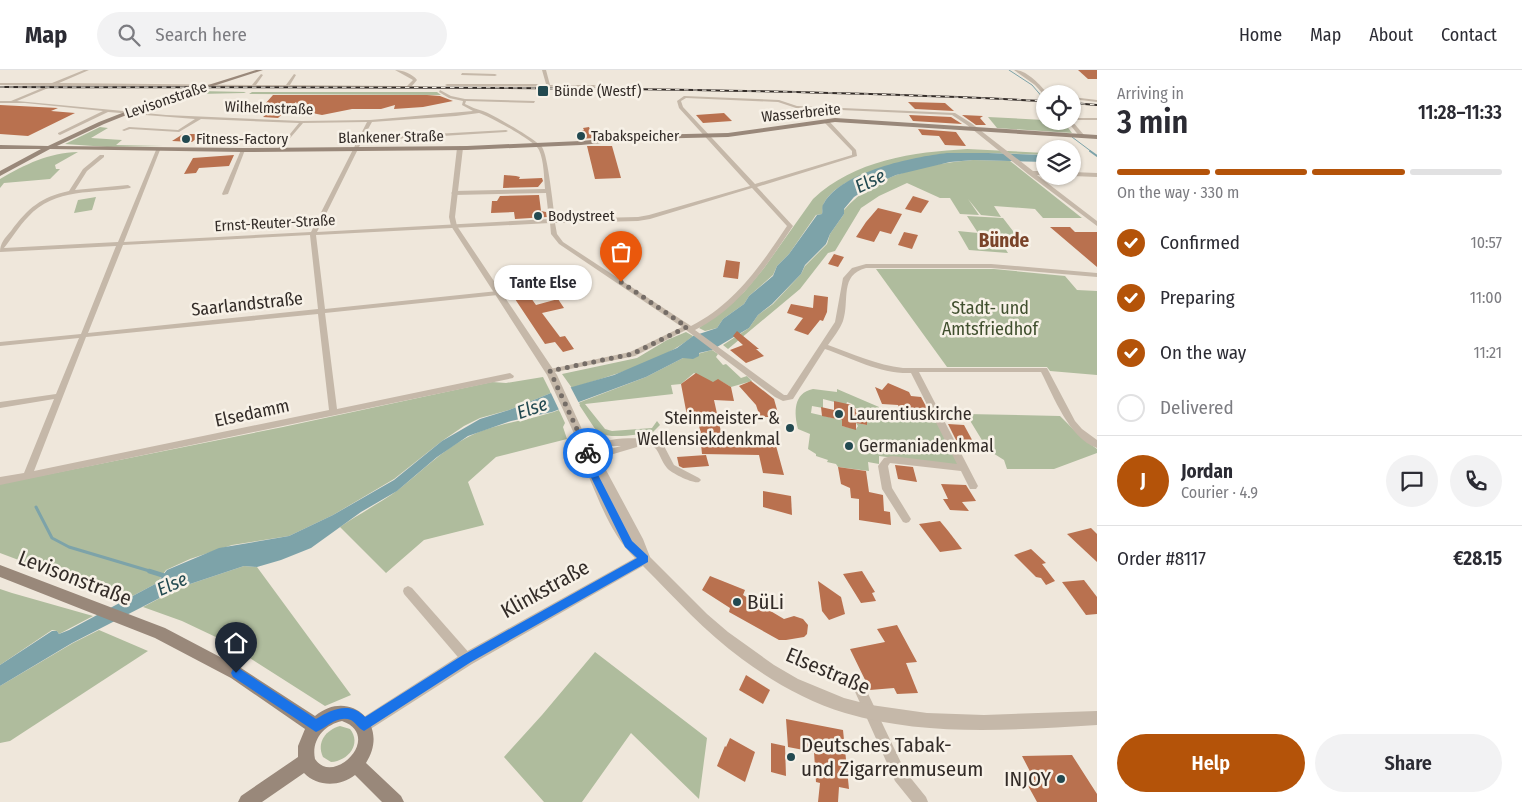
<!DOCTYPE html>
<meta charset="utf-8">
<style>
body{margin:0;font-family:"Fira Sans Condensed",sans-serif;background:#f2f2f3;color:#2b2b33;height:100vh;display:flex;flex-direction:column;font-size:19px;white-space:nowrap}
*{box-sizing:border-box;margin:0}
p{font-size:16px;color:#7c7c81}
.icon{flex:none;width:28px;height:28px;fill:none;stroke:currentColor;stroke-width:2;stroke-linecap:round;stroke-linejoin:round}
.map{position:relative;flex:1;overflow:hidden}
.details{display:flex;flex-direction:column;background:#fff;width:425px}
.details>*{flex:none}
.buttons{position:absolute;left:1036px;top:15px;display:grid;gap:10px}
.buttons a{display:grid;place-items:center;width:45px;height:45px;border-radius:50%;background:#fff;box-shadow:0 1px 4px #0004;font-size:25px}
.pin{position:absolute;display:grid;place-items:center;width:42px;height:42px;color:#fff;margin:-51px -21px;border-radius:50% 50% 50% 0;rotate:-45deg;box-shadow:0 0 5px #0007}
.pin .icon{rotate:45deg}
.courier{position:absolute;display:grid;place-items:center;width:50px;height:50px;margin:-25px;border:4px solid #1a73e8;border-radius:50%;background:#fff;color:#222;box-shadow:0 1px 6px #0007}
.bubble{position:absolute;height:35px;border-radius:18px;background:#fff;box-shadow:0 1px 4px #0004;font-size:16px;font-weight:600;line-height:35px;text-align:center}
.headline em{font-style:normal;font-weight:600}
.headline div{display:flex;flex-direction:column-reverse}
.headline{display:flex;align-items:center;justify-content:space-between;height:85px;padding:0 20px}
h1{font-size:32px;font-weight:600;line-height:38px}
.bar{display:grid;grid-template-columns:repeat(4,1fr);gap:8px 5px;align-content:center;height:60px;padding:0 20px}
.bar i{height:6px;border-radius:4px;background:#e1e1e2}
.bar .active{background:#b45309}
.bar p{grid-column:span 4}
.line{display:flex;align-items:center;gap:12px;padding:0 20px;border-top:1px solid #e1e1e2}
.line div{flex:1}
.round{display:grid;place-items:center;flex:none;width:52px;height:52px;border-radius:26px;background:#f2f2f3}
ol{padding:0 20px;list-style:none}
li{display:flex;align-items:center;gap:15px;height:55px}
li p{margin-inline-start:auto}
li .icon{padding:5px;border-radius:50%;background:#b45309;color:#fff;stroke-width:4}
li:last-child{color:#7c7c81}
li i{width:28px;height:28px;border:2px solid #e1e1e2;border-radius:50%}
.cta{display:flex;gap:10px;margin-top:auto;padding:10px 20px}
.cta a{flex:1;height:58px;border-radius:30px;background:#b45309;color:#fff;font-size:20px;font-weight:600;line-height:58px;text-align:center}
.cta a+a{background:#f2f2f3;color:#2b2b33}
header{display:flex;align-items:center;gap:30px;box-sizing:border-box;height:70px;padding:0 25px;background:#fff;border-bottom:1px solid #e1e1e2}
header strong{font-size:24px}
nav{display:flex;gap:28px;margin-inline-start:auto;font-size:18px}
.search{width:350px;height:45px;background:#f2f2f3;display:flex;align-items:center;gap:12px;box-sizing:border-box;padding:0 18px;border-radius:28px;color:#7c7c81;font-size:19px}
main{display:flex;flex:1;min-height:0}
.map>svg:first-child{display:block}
</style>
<header>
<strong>Map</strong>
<div class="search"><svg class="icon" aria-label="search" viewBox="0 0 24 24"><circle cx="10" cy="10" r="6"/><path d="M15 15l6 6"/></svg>Search here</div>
<nav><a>Home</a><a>Map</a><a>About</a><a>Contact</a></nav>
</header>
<main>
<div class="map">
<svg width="1097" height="732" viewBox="0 0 1097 732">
<rect width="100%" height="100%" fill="#efe7db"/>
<!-- green -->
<g fill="#afbc9d" fill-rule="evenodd">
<polygon points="199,21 246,22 244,23 199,24 143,42 138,42"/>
<polygon points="252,22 437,22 441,25 249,24"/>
<polygon points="988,47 1063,51 1072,63 997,58"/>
<polygon points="100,57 108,58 91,68 122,70 116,75 163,76 107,77 65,74"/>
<path d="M967 79 1045 83V85C979 82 930 79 867 103 852 109 832 118 824 133 822 137 823 140 822 144L816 145 789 184 777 196 773 205 749 226 744 234 723 249 717 258 705 261 699 258 744 222 764 198 813 129C854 90 914 82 967 79Z"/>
<path d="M78 82 55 95 56 99H60L50 109 4 113 0 118V109C26 94 48 83 78 82Z"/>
<path d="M973 90 1010 91 1082 148H1043L1035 139 994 136 1001 147 981 145 968 129 979 145 960 144 950 128H940L907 113 879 126 861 138 835 181 828 183 800 219 728 279 723 275 749 258 758 245 773 234 801 204 805 196 827 174 830 164 844 144V140C876 103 927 94 973 90Z"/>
<polygon points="96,127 92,140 74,143 78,130"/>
<polygon points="967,146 1003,148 1016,165 996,164 1008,183 969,180 958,161 978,163"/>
<polygon points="876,199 994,199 1065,206 1077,220 1097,221 1097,305 1050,301 1047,297 947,297"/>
<path d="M686 262 693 266C660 293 612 305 572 318L562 304 637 288 667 270Z"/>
<path d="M712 280 718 284 716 287 723 295 726 294 741 308 747 306 752 311 731 317 719 310 712 313 694 303 681 314 671 315 673 324 585 334 605 359 612 361 652 358 657 351 660 355 652 363C635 364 612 370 597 362L578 333 646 307 683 288Z"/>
<polygon points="543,307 551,323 509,340 480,348 464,356 442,371 394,409 333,445 289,466 232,475 190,489 166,500 157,513 125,530 0,483 0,414 283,357 492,312 506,313"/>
<path d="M813 319 837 322V319L879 337 876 347 939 353 960 394 955 396 879 386V394L868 392 869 401 838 397 836 394 827 392 828 390 816 386V384L808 379 810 364 798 359C794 343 793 323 813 319ZM823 329 846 335 847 332 852 334V337L856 338 859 341 856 344 867 346V355L856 353 858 356 856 359 842 356V350L811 343 812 336 823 338Z"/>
<path d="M559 340 565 353 563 357 567 369 496 387 468 412 484 455 424 470 386 503 340 457C359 444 380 433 398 420 421 402 442 380 468 367 497 352 530 351 559 340Z"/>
<polygon points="966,344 1060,346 1082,368 1097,379 1097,383 1054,399 1007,399 1004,390 988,380"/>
<polygon points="244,496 257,497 351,625 325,636 220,569 182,551 143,537 181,517"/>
<polygon points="0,519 12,523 93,546 59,564 57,561 52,560 0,595"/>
<polygon points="99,560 148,581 10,671 0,673 0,616 73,573"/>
<polygon points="595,582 707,668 699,729 631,663 582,732 544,732 504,687 542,645"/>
<path d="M340 656 350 659C362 674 348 691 331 692L323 687C316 672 326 660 340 656Z"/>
</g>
<!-- water -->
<path fill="#7da3a9" d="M947 83H988L1045 85V92L973 90 950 92 896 105 871 116 854 127 844 139V144L830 164 826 174 805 195 801 204 772 234 758 245 749 258 712 280 699 283V286L693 289 683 288 646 307 552 342 511 351 468 366 437 387 397 421 361 442 311 478 281 490 257 497 244 496 181 517 72 573 0 616V595L52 561H57L59 564 69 560 157 513 167 500 219 478 289 466 333 445 394 410 442 371 480 349 509 340 551 323 614 305 677 278 693 266 717 258 723 249 744 234 749 226 773 206 777 196 789 184 817 145 822 144C823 139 821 137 824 133 843 101 913 87 947 83Z"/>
<!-- pier -->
<polygon fill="#efe7db" points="570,316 580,335 560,342 550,321"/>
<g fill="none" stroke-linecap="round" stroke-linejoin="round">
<!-- stream-far3 -->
<g stroke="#7da3a9" stroke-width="1">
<polyline points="1009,0 1032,15 1044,29"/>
<polyline points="1072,67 1092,82"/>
</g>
<!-- stream-far2 -->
<polyline stroke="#7da3a9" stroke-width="2" points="1090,81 1097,86"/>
<!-- stream-far1 -->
<polyline stroke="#7da3a9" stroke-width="3" points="36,437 52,468 69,477 153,502"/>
<!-- stream -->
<polyline stroke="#7da3a9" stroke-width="4.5" points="149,501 165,506"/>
</g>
<!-- building -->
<g fill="#b9714f">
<polygon points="1078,0 1097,0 1097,9 1088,9"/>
<polygon points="273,25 427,25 440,26 453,31 423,37 394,39 395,35 381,39 352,39 322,45 307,42 302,43 296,32 278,48 263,47 279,34 265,34"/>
<polygon points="908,32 945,33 954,41 915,39"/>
<polygon points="0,35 58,38 51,41 75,43 28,66 0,64"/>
<polygon points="724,43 732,51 703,53 696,45"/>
<polygon points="909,45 951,47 962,54 913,51"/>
<polygon points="962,45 983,46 980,48 986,55 976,55"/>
<polygon points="589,57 593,68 580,69 578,61 584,60 583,58"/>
<polygon points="918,59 956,62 966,76 945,75 939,66 922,65"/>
<polygon points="183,64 202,64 192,72 172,71"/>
<polygon points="587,76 612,76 621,108 595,109"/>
<polygon points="234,85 229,96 199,98 196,103 184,104 193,88"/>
<polygon points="504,105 516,106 520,107 519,109 542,108 543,111 538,117 503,118"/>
<polygon points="539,125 541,141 546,142 547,147 515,149 514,142 491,143 492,131 497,131 500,126"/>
<polygon points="913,126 929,131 921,143 905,139"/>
<polygon points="878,138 902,144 891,164 880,161 874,172 856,167 866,152"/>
<polygon points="1050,157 1070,157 1075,162 1097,162 1097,197"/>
<polygon points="904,162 918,165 912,179 898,175"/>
<polygon points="834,184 844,187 838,197 828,194"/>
<polygon points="726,190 740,192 738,209 723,207"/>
<polygon points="523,217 536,235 558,229 564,238 542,243 560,267 565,266 574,279 563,282 555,272 545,274 509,220"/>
<polygon points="814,225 828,227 827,242 823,251 820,250 808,265 794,260 803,248 787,243 791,234 813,238"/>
<polygon points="737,261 759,279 756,279 764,286 746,293 730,280 743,275 733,266"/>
<polygon points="696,303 713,312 718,309 731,317 734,331 714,330 723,371 775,372 784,405 763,403 759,385 702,384 701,374 703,374 698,351 688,351 681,314"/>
<polygon points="751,311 774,329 779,347 760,347 756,335 739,316"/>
<polygon points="888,313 909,322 911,326 921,327 929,342 901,341 898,335 882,334 875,317 882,320"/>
<polygon points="834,331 852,335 860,344 867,346 867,355 856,353 856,360 842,356 842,350 822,346 821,337 834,340"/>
<polygon points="948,354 964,355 977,379 960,378"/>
<polygon points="706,385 709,396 683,398 679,396 677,387"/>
<polygon points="895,395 913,397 917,412 898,409"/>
<polygon points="838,397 866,401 869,422 883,425 884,441 890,442 891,455 859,450 859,429 851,428 850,418 841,414"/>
<polygon points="941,414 966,415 976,431 962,432 969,441 950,440 943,429 948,429"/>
<polygon points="763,421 791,426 792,445 763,437"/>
<polygon points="940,451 949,462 962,479 940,482 919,454"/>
<polygon points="1091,458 1097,464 1097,492 1067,464"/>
<polygon points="1031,479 1046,493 1042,494 1055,511 1046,515 1041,508 1036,507 1014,485"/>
<polygon points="862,501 875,522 872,523 876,531 861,533 843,504"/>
<polygon points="710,506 745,520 743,525 784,549 794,546 803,549 808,555 807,564 804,567 786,570 779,570 729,542 730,538 702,520"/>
<polygon points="1084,510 1097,527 1097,544 1086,545 1062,512"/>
<polygon points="818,511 841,527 845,544 829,550 822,541"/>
<polygon points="897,555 917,592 906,593 918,623 897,624 894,618 870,620 850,579 885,572 877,559"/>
<polygon points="746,605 770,620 763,634 739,620"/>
<polygon points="786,649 843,660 849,719 839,717 838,732 818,732 820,713 816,712 814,682 788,677"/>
<polygon points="730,668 755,682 745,712 717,696 725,676 726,677"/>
<polygon points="771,673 785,676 786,706 771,702"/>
<polygon points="1072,685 1097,724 1097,732 1037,732 1026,712 1035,711 1022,686"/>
</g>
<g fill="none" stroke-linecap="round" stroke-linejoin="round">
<!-- minor -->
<g fill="#c5b8a9" fill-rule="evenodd">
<path d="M84 0H89L59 13 252 15 261 4 263 5 256 15H286L294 4 296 5 290 15 407 16 413 10 395 0C402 0 413 4 417 10L412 16 435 17 433 18 254 17 252 18 250 17 53 16 17 31 166 45 302 51 370 50 473 41 462 35 463 31 449 28 439 22 440 20 451 26 465 29 535 31 534 33 466 31 465 34C471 37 476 39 483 41 492 44 537 70 542 77 548 86 553 136 555 149L638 147 649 145 750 116 679 38 677 31 684 26 779 30 797 36 955 43 971 53 1033 101H1045V105H1037L1097 151V156L1028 104 967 55 952 45 796 38 778 32 686 28 681 31 683 37 755 114 852 85V81L824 52V50H828L856 80 857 86 757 117 793 156C766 196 740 238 695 260L784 325H787L835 252 843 208 852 198 866 194H991L1097 203V207L991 198H866C839 205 850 230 843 251 840 259 833 268 828 275 853 284 877 295 903 298H1047L1075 351 1082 359 1097 370V378C1069 368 1054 327 1041 302H919L978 416 976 419H970L961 401 890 393 888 396 892 418 911 449 909 452 906 453 903 452 882 419 878 396 884 388 892 386 957 394 911 303C881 304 853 289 825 279L793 329 783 331 775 327 686 260 635 286 550 303H547L546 301 550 299 630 282 682 257 559 174 551 164 550 153 316 165 325 239 498 221 501 223 498 225 325 243 337 339 510 303 514 306 513 308 0 415V407L24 403 54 329 0 338V332L56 324 79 268 0 276V272L81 264 116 176 0 182C0 173 5 168 11 161 28 138 41 127 69 121L83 99 100 85H104V87L87 101 75 120 128 115 131 117 130 118C94 124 55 117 28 147 19 156 12 168 4 178L118 172 156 80 158 79 160 80 124 172 311 162 367 52 303 53 279 81 277 80 299 53 201 49 179 62 130 59 124 61 122 60 129 57 178 60 195 49 108 42 60 65 58 64V63L103 41 25 33H0V31H11L47 16 0 15V13H52ZM479 43C489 46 535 71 539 80 544 91 544 107 545 119L454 121 451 123 454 125 546 123 549 149 317 162 362 71 506 62 508 61 506 60 363 68 372 52 456 46ZM752 118 787 156C761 195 734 235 691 256L563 172 557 164 555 153 638 151 650 149ZM310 165 318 239 88 263 123 175ZM318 244 329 340 34 401 86 267Z"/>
<polygon points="542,0 546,0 550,15 594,15 596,16 594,17 447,16 445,15 447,14 546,14"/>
<polygon points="462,3 495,4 497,5 495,6 461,5"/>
<polygon points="1072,27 1097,30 1097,32 1072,29"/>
<rect x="1072" y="48" width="25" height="2"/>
<polygon points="243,79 245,80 228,124 223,125 222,124 241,80"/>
<polygon points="1072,102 1097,103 1097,107 1072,106"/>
<path d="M651 368 663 374 674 395 699 408 701 410 699 412C693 414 671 403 667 398 655 382 662 374 638 375L637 377 610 385 593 381 592 379C606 365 632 369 651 368ZM609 376H621L610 379 606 378Z"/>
<polygon points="408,516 412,518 471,585 473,589 471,593 467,595 463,593 404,524 403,521 404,518"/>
<polygon points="858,609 862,611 905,701 926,727 928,732 912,732 895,711 852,615 854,611"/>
</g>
<!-- tertiary -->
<g fill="#c5b8a9" fill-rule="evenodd">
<path d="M1014 0C1027 0 1040 15 1048 24L1044 25 1035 15Z"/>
<polygon points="1067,51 1072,51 1084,65 1084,67 1080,67"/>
<path d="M460 76 463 78 455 147 457 156 557 305 592 381 599 387 643 469 650 487 707 544 728 562 774 595 798 609 844 628 871 635 927 643 984 645 1097 641V655C1014 660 926 667 845 643 808 632 773 612 742 589 705 562 675 528 643 496L472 594 369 660 364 662 359 660 357 655 359 650 462 584 635 488C610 465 596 422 582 391L583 383 547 305 451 156 449 147 457 78Z"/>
</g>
<!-- secondary -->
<g fill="#99887a" fill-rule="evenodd">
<polygon points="256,0 263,0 139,40 104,54 57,76 243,78 467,76 581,71 644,65 728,63 835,48 1097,65 1097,69 835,52 728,67 644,69 581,75 467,80 243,82 50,79 0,106 0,101 41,79 0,79 0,75 48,76 99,52 135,38"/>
<path d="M0 495 165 558 241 598 315 646C349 617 391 654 366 693L401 726 404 732H382L355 705C340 717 317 717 304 703L262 732H238L241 726 298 687V676L305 659 231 608 155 568 0 507ZM342 651C384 666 333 717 315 689 311 670 324 655 342 651Z"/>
</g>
<defs>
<g id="rail">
<path d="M0 17C348 18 697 14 1045 31"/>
<polyline points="1072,33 1097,35"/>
</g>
</defs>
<!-- rail casing -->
<use href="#rail" stroke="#332c28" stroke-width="2"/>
<!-- rail -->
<use href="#rail" stroke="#f7f1e7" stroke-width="1" stroke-dasharray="4.5" stroke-linecap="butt"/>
</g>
<!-- route -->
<path fill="#1a73e8" d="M588 380 593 383 591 391 632 471 648 486V492L471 592 364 661C358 658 356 653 351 650 337 645 328 657 316 662L233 607 231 603 233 599 236 597 240 599 316 649C332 639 350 631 365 647L463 585 637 488 625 477 583 391 584 383Z"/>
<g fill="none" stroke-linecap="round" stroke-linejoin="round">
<!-- done -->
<polyline stroke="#756d67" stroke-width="5" stroke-dasharray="0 9" points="588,383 550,301 632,284 687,257 621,212"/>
</g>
<!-- markers -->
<g fill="#224950" stroke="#f7f1e7" stroke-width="2">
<rect x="537" y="15" width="12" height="12" rx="2.5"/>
<circle cx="581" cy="66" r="5"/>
<circle cx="186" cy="69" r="5"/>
<circle cx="538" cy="146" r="5"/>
<circle cx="839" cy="344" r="5"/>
<circle cx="790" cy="358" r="5"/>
<circle cx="849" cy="376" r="5"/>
<circle cx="737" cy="532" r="5"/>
<circle cx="791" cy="687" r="5"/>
<circle cx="1061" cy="709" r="5"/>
</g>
<g text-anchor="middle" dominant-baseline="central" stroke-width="5" stroke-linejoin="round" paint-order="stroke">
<!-- far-poi labels -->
<g font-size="15" fill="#332c28" stroke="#f7f1e7" text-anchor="start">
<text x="554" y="21">Bünde (Westf)</text>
<text x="591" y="66">Tabakspeicher</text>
<text x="196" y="69">Fitness-Factory</text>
<text x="548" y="146">Bodystreet</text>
</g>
<!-- far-street labels -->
<g font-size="15" fill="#332c28" stroke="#f7f1e7">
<text transform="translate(166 30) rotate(-19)">Levisonstraße</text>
<text transform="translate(269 38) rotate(2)">Wilhelmstraße</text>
<text transform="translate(801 43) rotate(-6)">Wasserbreite</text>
<text transform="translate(391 67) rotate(-1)">Blankener Straße</text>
<text transform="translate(275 153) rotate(-3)">Ernst-Reuter-Straße</text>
</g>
<!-- street labels -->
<g font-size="18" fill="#332c28" stroke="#f7f1e7">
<text transform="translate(247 234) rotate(-6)">Saarlandstraße</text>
<text transform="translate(252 343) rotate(-12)">Elsedamm</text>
</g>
<!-- park labels -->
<g font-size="18" fill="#404f2e" stroke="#f7f1e7">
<text x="990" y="238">Stadt- und<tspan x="990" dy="21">Amtsfriedhof</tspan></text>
</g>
<!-- poi labels -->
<g font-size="18" fill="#332c28" stroke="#f7f1e7" text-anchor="start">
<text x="849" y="344">Laurentiuskirche</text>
<text x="780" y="348" text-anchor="end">Steinmeister- &amp;<tspan x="780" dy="21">Wellensiekdenkmal</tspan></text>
<text x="859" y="376">Germaniadenkmal</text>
</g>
<!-- water labels -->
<g font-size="19" font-style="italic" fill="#224950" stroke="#f7f1e7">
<text transform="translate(870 111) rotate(-26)">Else</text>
<text transform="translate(532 338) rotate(-19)">Else</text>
<text transform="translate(172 514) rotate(-24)">Else</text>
</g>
<!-- far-district labels -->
<g font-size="19" font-weight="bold" fill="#7a4329" stroke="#f7f1e7">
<text x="1004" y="170">Bünde</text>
</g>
<!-- near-street labels -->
<g font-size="21" fill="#332c28" stroke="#f7f1e7">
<text transform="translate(75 508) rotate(21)">Levisonstraße</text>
<text transform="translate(545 519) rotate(-29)">Klinkstraße</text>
<text transform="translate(828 601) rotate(23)">Elsestraße</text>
</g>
<!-- near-poi labels -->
<g font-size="21" fill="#332c28" stroke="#f7f1e7" text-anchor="start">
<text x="747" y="532">BüLi</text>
<text x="801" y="675">Deutsches Tabak-<tspan x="801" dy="24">und Zigarrenmuseum</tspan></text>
<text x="1051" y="709" text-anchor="end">INJOY</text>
</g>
</g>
</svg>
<div class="buttons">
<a><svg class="icon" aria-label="locate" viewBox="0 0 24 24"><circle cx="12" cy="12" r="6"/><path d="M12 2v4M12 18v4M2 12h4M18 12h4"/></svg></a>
<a><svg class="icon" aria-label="layers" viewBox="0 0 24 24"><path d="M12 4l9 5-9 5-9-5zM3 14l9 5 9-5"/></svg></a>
</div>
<div class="pin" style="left:621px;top:212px;background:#ea580c"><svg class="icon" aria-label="bag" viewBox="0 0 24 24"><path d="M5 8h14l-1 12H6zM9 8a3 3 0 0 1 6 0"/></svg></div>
<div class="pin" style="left:236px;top:603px;background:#1f2937"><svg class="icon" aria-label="home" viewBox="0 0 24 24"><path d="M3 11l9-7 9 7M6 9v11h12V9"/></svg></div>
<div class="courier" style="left:588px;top:383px"><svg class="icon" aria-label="bike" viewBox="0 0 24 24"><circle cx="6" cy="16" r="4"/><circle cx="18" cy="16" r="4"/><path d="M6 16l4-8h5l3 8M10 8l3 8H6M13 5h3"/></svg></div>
<div class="bubble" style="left:494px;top:195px;width:98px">Tante Else</div>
</div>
<section class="details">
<div class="headline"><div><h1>3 min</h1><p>Arriving in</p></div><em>11:28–11:33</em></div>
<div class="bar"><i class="active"></i><i class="active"></i><i class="active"></i><i></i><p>On the way · 330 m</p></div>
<ol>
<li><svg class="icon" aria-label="check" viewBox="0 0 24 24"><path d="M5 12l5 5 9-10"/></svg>Confirmed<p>10:57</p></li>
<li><svg class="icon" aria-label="check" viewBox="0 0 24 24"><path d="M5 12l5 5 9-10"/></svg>Preparing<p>11:00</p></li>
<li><svg class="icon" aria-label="check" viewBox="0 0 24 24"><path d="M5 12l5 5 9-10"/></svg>On the way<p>11:21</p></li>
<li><i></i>Delivered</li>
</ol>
<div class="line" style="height:90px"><b class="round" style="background:#b45309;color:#fff">J</b><div><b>Jordan</b><p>Courier · 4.9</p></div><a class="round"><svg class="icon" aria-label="chat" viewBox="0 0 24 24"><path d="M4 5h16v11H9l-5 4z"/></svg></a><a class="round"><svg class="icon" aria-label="phone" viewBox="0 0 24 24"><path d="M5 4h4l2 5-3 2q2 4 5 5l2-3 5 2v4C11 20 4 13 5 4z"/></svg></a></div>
<div class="line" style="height:65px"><div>Order #8117</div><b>€28.15</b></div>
<div class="cta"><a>Help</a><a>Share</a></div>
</section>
</main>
